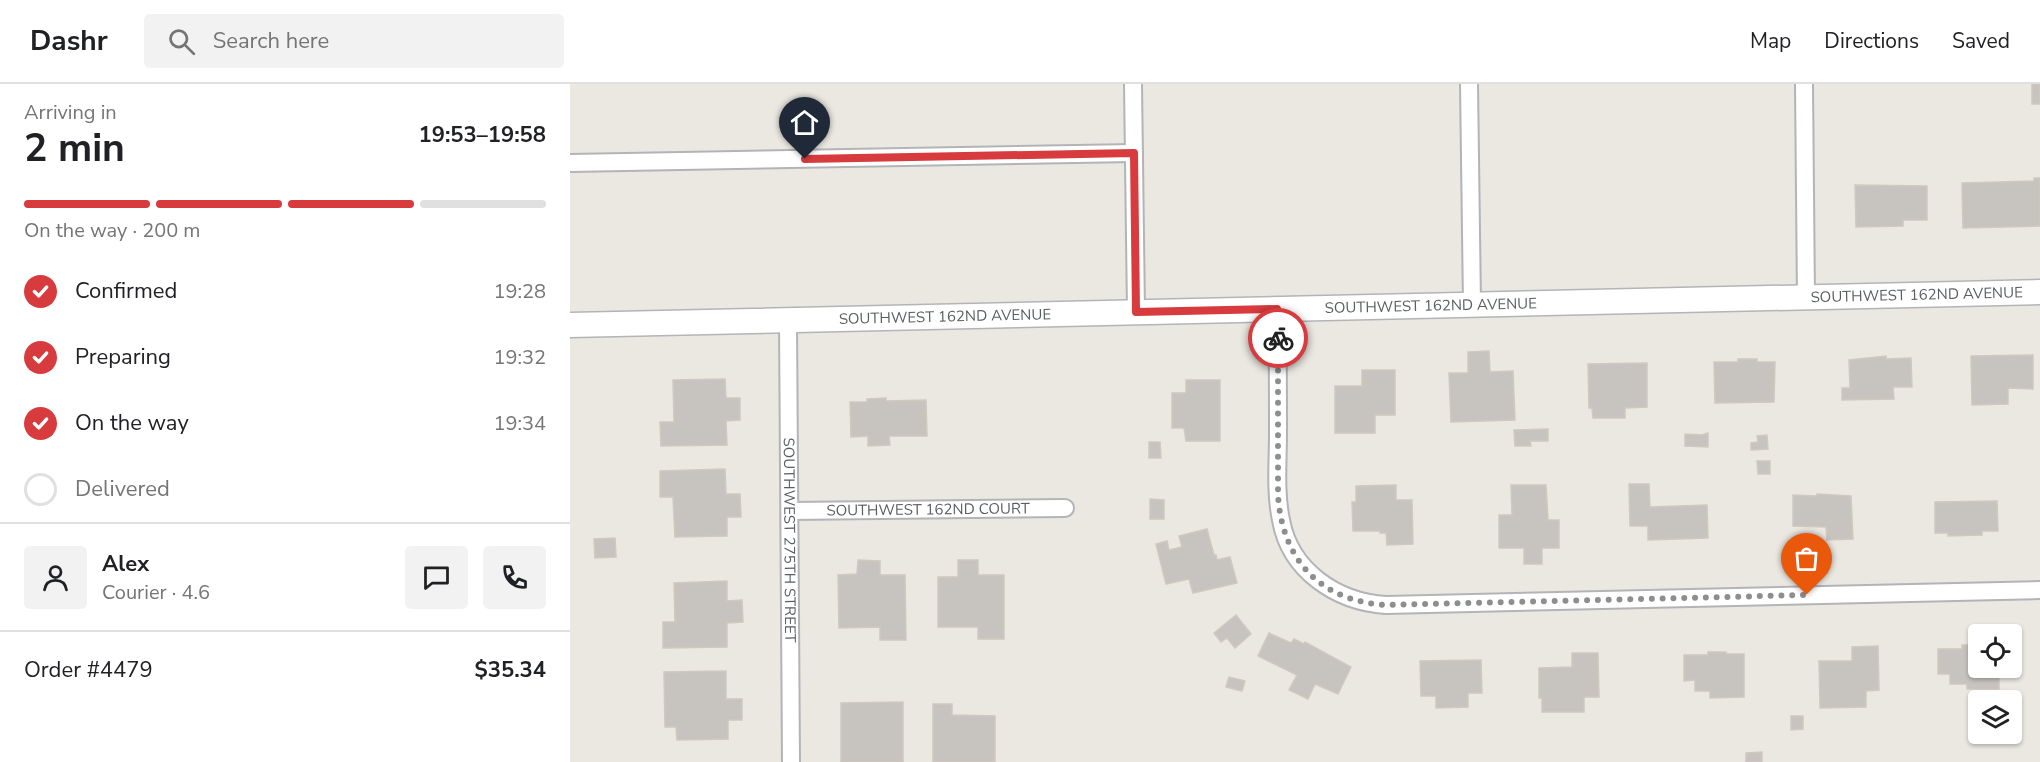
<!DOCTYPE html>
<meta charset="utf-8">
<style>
body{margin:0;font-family:"Nunito Sans",sans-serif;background:#f2f2f2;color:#202124;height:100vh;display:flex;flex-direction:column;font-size:22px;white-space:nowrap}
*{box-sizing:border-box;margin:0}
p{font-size:20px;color:#757577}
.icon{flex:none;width:33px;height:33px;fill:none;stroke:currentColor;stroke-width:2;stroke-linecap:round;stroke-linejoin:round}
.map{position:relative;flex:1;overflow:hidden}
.drawer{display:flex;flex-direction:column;background:#fff;width:570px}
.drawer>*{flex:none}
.tools{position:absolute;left:1398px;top:540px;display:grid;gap:12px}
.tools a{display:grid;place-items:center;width:54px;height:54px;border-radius:6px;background:#fff;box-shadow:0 2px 4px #0004;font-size:30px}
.pin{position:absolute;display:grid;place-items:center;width:51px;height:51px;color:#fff;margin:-62px -26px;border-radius:50% 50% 50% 0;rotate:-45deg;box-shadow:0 0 6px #0007}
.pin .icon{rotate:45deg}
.courier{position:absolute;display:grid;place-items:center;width:60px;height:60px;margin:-30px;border:4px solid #d73b3d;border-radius:50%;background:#fff;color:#222;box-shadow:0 2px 8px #0007}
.overview em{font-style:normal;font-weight:700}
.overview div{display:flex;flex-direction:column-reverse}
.overview{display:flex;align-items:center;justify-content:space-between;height:102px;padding:0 24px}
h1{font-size:39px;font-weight:700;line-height:45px}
.bar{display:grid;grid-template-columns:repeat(4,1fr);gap:9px 6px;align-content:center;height:72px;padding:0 24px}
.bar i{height:8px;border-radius:4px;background:#e0e0e0}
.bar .current{background:#d73b3d}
.bar p{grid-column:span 4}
.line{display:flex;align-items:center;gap:15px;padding:0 24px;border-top:2px solid #e0e0e0}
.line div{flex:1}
.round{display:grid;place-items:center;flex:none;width:63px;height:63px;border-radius:6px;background:#f2f2f2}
ol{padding:0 24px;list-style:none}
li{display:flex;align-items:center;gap:18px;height:66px}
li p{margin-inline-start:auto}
li .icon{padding:6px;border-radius:50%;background:#d73b3d;color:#fff;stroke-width:4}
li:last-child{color:#757577}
li i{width:33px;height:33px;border:3px solid #e0e0e0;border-radius:50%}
header{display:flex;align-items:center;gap:36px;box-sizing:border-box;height:84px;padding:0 30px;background:#fff;border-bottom:2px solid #e0e0e0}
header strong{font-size:28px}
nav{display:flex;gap:33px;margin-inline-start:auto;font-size:21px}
.search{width:420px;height:54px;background:#f2f2f2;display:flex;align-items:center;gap:15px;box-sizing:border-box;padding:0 21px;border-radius:6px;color:#757577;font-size:22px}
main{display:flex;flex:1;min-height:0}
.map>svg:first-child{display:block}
</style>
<header>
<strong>Dashr</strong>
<div class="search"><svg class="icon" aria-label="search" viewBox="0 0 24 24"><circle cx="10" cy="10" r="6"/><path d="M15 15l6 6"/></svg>Search here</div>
<nav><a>Map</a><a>Directions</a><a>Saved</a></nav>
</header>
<main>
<section class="drawer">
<div class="overview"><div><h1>2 min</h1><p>Arriving in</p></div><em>19:53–19:58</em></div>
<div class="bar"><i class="current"></i><i class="current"></i><i class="current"></i><i></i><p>On the way · 200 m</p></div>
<ol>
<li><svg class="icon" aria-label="check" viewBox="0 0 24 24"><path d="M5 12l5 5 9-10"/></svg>Confirmed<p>19:28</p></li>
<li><svg class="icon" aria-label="check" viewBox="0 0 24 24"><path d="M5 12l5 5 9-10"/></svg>Preparing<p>19:32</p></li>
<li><svg class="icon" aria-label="check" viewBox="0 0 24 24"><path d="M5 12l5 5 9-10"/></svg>On the way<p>19:34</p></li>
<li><i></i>Delivered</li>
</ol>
<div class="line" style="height:108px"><a class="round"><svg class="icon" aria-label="person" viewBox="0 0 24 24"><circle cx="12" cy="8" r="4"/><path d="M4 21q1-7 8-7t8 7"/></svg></a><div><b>Alex</b><p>Courier · 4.6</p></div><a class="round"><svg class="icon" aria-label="chat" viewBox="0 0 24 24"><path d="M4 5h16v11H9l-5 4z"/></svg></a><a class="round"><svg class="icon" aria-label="phone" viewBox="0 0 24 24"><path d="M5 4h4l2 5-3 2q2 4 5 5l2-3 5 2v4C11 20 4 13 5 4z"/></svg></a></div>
<div class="line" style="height:78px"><div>Order #4479</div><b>$35.34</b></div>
</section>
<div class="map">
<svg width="1470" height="678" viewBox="0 0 1470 678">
<rect width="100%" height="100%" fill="#ebe8e1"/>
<!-- building -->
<g fill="#c7c3be" stroke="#cfc9c0" stroke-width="1.5">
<rect x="1462" y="0" width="8" height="20"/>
<polygon points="1464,94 1470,94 1470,142 1393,144 1392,99 1464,97"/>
<polygon points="1285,101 1357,102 1357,136 1333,136 1333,142 1286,143"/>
<polygon points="919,267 920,288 943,287 945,336 881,338 879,289 898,289 898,268"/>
<polygon points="1463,271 1463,305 1438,304 1438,320 1402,321 1401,272"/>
<polygon points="1316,272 1316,275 1341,274 1342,303 1323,303 1324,315 1272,316 1272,304 1280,304 1279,276"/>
<polygon points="1168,275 1187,275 1187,278 1205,278 1204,318 1145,319 1144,278 1168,278"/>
<polygon points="1077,279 1077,323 1055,324 1055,334 1023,334 1022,324 1019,324 1018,280"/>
<polygon points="792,286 825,286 825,331 805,331 805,349 765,349 765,302 792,302"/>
<polygon points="155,295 156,314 170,314 170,336 156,337 157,361 91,362 90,338 104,338 103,296"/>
<polygon points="616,296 650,296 650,357 616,357 614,344 602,344 602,309 616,309"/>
<polygon points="316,314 316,317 356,316 357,352 319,352 320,361 298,362 298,352 281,353 280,318 297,318 297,315"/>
<polygon points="978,345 978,357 960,357 961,362 945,362 944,346"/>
<polygon points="1138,349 1138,363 1115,362 1115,350 1132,351"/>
<polygon points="1197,351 1198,365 1181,366 1181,359 1188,358 1187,352"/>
<polygon points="579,358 590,358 591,374 579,374"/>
<polygon points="1187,377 1200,377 1200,390 1188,390"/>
<polygon points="155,385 156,410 170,410 171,433 157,433 157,452 105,453 103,413 90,413 90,387"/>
<polygon points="1059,400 1079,400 1080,423 1137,421 1138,454 1078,456 1078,442 1060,442"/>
<polygon points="826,401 826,416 842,416 843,460 817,461 816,449 810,449 810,447 783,447 782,418 786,418 786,402"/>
<polygon points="941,401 976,401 978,436 989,436 989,464 972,464 972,480 954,480 954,464 929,464 929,431 942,431"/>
<polygon points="1247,410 1281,412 1283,455 1257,456 1256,443 1223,442 1223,411 1247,412"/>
<polygon points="580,415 594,416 594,435 580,435"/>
<polygon points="1427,417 1428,447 1412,447 1412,451 1378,452 1378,449 1365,449 1365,418"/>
<polygon points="637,445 644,471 646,471 647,476 660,473 667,499 623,509 619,495 596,500 586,460 597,457 599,466 612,463 609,452"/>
<polygon points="45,454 46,473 25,474 24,455"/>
<polygon points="288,476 310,477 310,491 335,491 336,556 310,556 310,543 269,544 268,491 287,490"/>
<polygon points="388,476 408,476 408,491 434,491 434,555 408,555 408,543 368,543 368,493 388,493"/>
<polygon points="157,497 157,517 172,516 173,538 157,539 157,563 93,564 93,538 105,538 104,499"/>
<polygon points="666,531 681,550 665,564 657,554 651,558 644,549"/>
<polygon points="699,549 721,559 724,555 734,560 735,558 781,583 768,610 745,600 738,615 719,606 727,591 688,572"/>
<polygon points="1392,561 1408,561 1408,584 1429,584 1429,605 1397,605 1397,600 1380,600 1380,590 1368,590 1368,565 1392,565"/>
<polygon points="1308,562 1309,606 1296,607 1296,623 1250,624 1249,577 1282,577 1282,563"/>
<polygon points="1138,568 1156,568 1156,570 1174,570 1174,613 1140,614 1140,607 1125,607 1125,596 1114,597 1114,571 1138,571"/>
<polygon points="1002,569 1028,569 1029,613 1014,613 1014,628 972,628 972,614 969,614 969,584 1002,583"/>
<polygon points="911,576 912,609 898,609 898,623 866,624 866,612 851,612 850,577"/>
<polygon points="156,587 156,615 172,615 172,636 158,636 158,655 107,656 106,643 95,643 94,588"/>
<polygon points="659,593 675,597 672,607 656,603"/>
<polygon points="333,618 333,678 271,678 271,619"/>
<polygon points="363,620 382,620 382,631 425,632 425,678 363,678"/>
<polygon points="1221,632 1233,632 1233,645 1221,646"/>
<polygon points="1192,668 1192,678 1176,678 1176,669"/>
</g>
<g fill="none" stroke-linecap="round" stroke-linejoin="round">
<defs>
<g id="street">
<polyline points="563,0 566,228"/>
<polyline points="899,0 902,221"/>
<polyline points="1234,0 1236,214"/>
<polyline points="0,79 564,69"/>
<path d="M707 225C708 266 708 308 708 349 708 377 705 408 711 436 720 487 767 518 816 521L1470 506"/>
<path id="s1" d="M218 236 221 678"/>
<path id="s2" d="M220 427 495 424"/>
</g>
<g id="secondary">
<path id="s3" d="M0 241 1470 208"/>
</g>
</defs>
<!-- street casing -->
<use href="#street" stroke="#b2b4b8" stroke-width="20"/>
<!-- secondary casing -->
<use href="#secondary" stroke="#b1b5b8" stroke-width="27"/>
<!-- street -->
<use href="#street" stroke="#fff" stroke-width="16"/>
<!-- secondary -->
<use href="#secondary" stroke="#fff" stroke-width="24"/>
</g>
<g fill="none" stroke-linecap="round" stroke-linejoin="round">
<!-- done -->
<path stroke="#8d8e8e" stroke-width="6" stroke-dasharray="0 10.8" d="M708 254V411C712 476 750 517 816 521L1237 511"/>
<!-- route -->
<polyline stroke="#d73b3d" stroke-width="8" points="235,75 564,69 566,228 707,225 708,254"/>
</g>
<g text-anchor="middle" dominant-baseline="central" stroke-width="5" stroke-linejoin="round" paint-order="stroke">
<!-- street labels -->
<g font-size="15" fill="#5a5e61" stroke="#fff">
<text stroke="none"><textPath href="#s3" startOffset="1347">SOUTHWEST 162ND AVENUE</textPath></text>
<text stroke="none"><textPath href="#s3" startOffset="861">SOUTHWEST 162ND AVENUE</textPath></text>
<text stroke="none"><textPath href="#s3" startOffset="375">SOUTHWEST 162ND AVENUE</textPath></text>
<text stroke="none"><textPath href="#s2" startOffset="138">SOUTHWEST 162ND COURT</textPath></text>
<text stroke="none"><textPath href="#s1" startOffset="220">SOUTHWEST 275TH STREET</textPath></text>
</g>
</g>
</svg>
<div class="tools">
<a><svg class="icon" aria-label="locate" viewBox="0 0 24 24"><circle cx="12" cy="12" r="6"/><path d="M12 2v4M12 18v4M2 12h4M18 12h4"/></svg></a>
<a><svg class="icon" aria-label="layers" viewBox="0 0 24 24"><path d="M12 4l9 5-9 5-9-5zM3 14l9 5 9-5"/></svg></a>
</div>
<div class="pin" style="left:1237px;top:511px;background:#ea580c"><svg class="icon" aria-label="bag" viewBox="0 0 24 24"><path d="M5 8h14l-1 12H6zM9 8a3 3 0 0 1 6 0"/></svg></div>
<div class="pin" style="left:235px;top:75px;background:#1f2937"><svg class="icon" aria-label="home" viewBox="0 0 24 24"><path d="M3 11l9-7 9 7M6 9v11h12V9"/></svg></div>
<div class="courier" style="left:708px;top:254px"><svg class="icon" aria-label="bike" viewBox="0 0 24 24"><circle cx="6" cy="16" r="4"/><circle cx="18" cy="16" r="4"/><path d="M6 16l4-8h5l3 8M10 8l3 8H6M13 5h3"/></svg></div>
</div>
</main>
